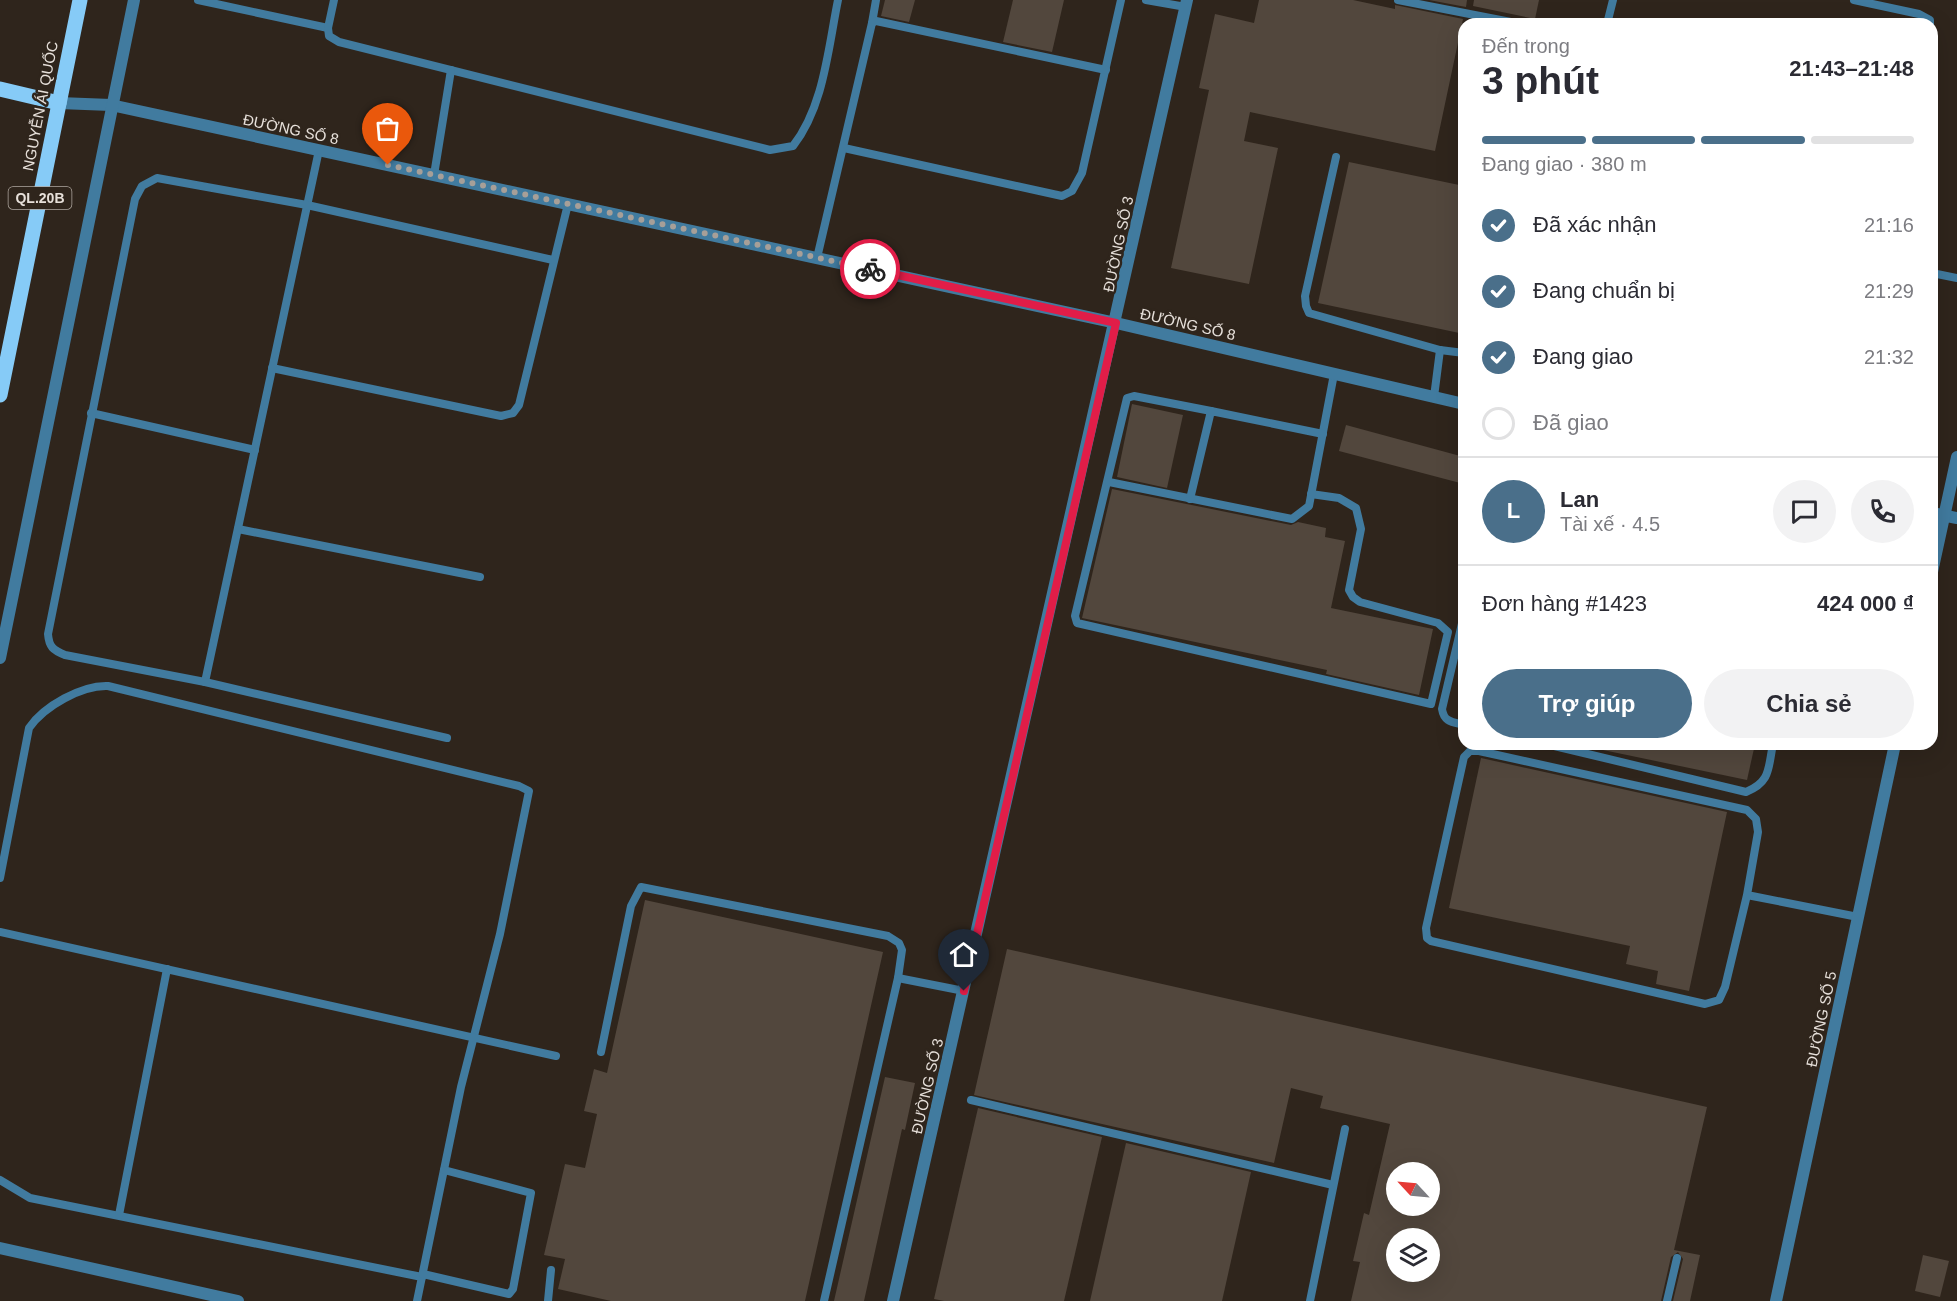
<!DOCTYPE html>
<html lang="vi">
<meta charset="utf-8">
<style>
body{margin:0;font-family:Arial,sans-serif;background:#f2f2f3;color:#2b2b33;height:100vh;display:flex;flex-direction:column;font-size:22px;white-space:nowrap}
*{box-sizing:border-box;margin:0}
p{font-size:20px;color:#7c7c81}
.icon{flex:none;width:33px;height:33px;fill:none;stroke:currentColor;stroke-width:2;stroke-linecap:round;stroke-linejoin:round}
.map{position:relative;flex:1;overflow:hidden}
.sheet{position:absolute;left:1458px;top:18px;width:480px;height:732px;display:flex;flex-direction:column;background:#fff;border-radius:18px;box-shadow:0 6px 24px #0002}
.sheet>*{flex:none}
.needle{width:39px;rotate:296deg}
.fabs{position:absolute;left:1386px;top:1162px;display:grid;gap:12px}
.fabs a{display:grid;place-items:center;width:54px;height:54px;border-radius:50%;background:#fff;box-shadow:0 6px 24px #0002;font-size:30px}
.pin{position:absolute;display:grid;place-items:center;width:51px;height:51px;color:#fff;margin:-62px -26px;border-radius:50% 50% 50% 0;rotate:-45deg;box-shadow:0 0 6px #0007}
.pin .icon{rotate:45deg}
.courier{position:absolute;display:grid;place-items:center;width:60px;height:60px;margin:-30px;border:4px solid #e11d48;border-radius:50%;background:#fff;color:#222;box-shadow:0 2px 8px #0007}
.summary em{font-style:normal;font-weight:600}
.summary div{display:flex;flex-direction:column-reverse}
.summary{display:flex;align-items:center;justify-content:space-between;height:102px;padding:0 24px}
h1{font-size:39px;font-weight:600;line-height:45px}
.bar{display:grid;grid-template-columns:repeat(4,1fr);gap:9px 6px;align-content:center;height:72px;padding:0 24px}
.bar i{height:8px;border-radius:4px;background:#e1e1e2}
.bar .on{background:#4a6f8a}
.bar p{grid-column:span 4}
.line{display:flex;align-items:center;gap:15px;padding:0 24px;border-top:2px solid #e1e1e2}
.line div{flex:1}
.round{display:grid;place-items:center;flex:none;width:63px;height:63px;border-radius:32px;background:#f2f2f3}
ol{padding:0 24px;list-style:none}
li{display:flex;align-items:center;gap:18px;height:66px}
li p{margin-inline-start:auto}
li .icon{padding:6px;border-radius:50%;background:#4a6f8a;color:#fff;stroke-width:4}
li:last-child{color:#7c7c81}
li i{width:33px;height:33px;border:3px solid #e1e1e2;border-radius:50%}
.cta{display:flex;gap:12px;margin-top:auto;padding:12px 24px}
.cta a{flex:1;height:69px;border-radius:36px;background:#4a6f8a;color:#fff;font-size:24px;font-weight:600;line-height:69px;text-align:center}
.cta a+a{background:#f2f2f3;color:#2b2b33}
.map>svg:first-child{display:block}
</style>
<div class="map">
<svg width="1957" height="1301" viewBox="0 0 1957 1301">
<rect width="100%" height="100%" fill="#2f251c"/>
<!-- building -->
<g fill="#52473d" fill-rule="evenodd">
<polygon points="885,0 915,0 909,22 881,16"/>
<polygon points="1013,0 1064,0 1052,52 1003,42"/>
<polygon points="1259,0 1353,0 1395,9 1395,5 1463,19 1435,151 1250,112 1244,141 1278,148 1249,284 1171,268 1209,90 1199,88 1215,14 1254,23"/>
<polygon points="1429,0 1467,0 1466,7"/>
<polygon points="1474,0 1539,0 1535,19 1473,6"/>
<polygon points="1349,162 1464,186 1464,334 1318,303"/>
<polygon points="1132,404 1183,415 1167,488 1117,477"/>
<polygon points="1346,425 1464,457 1464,484 1339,451"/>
<polygon points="1112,489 1291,525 1298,522 1326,528 1325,537 1345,541 1331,608 1433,629 1419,695 1326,674 1327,670 1082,618"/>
<polygon points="1603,744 1755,744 1747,780 1603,750"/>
<polygon points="1481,758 1727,812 1689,991 1656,984 1658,971 1626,964 1630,946 1449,908"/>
<polygon points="645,900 883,952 805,1301 611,1301 558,1289 565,1259 544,1255 565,1164 585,1168 597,1114 584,1111 594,1069 607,1073"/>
<path d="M1007 949 1707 1107 1674 1250 1700 1255 1690 1301H1673L1683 1259 1678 1252 1671 1257 1661 1301H1351L1360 1262 1353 1261 1364 1213 1369 1215 1390 1124 1320 1108 1323 1096 1291 1088 1274 1163 974 1095ZM1396 1173H1430V1206H1396ZM1396 1239H1430V1272H1396Z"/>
<polygon points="885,1077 915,1083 905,1130 902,1129 864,1301 834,1301"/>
<polygon points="978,1108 1102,1137 1064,1301 944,1301 934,1299"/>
<polygon points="1126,1143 1251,1172 1222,1301 1090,1301"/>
<polygon points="1923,1255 1949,1261 1940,1297 1915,1291"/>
</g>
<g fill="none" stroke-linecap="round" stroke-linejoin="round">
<!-- lane -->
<g stroke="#417b9f" stroke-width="8">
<polyline points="198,0 328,28"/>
<path d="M334 0 328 28 329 36 339 42 770 150 793 146C824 106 828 49 838 0"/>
<polyline points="1146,0 1186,7"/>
<polyline points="1398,0 1521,24"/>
<polyline points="1854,0 1919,14 1930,20 1930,24"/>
<polyline points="872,23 876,0"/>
<polyline points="1607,24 1613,0"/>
<polyline points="844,148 1062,196 1072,191 1082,173 1121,0"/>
<polyline points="1336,157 1305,296 1306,306 1309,313 1440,350 1464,353"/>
<polyline points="434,175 451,70"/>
<polyline points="817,258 872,23 876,21 1106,70"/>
<polyline points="1932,273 1957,278"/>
<polyline points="272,368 501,416 513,413 519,405 568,204"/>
<polyline points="1434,397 1440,350"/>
<polyline points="1211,411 1134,396 1127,398 1075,616 1077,623 1431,704 1448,632 1438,623 1360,602 1353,597 1349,590 1361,529 1356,508 1339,498 1311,494"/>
<polyline points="91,413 255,450"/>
<polyline points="1109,482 1292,519 1309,506 1334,374"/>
<polyline points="1190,499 1211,411 1323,434"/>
<polyline points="238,529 480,577"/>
<path d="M1464 615 1442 709C1444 722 1452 722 1464 725"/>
<polyline points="205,682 319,150"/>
<path d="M447 738 205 682 65 655C53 650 49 647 48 634L135 199 142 186 157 178 307 205 553 260"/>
<path d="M1546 744 1746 792C1771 782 1768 768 1773 744"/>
<path d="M0 878 29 728C44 706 82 685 108 686L519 786 529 791 500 934 461 1087 417 1301"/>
<polyline points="1747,895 1758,832 1756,819 1747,810 1479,751 1470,751 1464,757 1426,928 1427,938 1431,941 1705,1004 1719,1000 1725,987 1747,895 1858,917"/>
<polyline points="0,932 556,1056"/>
<polyline points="898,978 964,991"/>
<polyline points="601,1052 631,906 641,887 888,936 899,943 902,950 898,978 824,1301"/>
<polyline points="971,1100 1333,1185"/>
<polyline points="0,1180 30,1198 422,1277"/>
<polyline points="119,1215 167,969"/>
<polyline points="423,1274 509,1294 513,1289 531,1193 444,1170"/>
<polyline points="548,1301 551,1270"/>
<polyline points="1310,1301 1345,1129"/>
<polyline points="1667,1301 1677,1258"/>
</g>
<!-- street -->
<g stroke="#417b9f" stroke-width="12">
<polyline points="59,103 111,105 1116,323 1464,404"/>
<polyline points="1932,513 1957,518"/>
<polyline points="1932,572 1957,457"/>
<polyline points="0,658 134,0"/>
<polyline points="0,1248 238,1301"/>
<polyline points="893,1301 1187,0"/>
<polyline points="1776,1301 1895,744"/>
</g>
<!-- primary -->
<g stroke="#86cbf7" stroke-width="15">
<polyline points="0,89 59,103"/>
<polyline points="0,395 80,0"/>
</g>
</g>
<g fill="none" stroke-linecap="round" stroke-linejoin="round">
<!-- done -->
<polyline stroke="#a79f98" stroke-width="6" stroke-dasharray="0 10.8" points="388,165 870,269"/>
<!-- route -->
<polyline stroke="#e11d48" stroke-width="8" points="870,269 1116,323 964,991"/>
</g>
<g text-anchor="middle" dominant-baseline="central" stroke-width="5" stroke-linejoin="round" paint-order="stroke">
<!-- shield labels -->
<rect fill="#2f251c" stroke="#b0a8a1" stroke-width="1.5" x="8.5" y="187" width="63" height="22" rx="4.5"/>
<g font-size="14" font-weight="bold" fill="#e7e0da">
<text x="40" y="198">QL.20B</text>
</g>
<!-- street labels -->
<g font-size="15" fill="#e7e0da" stroke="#2f251c">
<text transform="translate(40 106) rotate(-79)">NGUYỄN ÁI QUỐC</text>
<text transform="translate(291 129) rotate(12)">ĐƯỜNG SỐ 8</text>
<text transform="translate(1118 244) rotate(-78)">ĐƯỜNG SỐ 3</text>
<text transform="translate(1188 324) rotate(13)">ĐƯỜNG SỐ 8</text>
<text transform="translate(1821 1019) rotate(-78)">ĐƯỜNG SỐ 5</text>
<text transform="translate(927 1086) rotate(-77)">ĐƯỜNG SỐ 3</text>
</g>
</g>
</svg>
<div class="fabs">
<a><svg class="needle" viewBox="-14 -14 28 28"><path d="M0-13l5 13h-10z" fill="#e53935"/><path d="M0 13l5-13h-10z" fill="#7c7c81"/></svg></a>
<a><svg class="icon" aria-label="layers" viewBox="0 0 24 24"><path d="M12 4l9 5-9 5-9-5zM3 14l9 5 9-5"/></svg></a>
</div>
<div class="pin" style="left:388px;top:165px;background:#ea580c"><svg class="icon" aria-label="bag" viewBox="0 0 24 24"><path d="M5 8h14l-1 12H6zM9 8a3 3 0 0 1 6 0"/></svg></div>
<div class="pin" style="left:964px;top:991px;background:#1f2937"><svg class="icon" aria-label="home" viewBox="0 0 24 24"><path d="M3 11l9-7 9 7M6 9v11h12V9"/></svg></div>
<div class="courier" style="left:870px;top:269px"><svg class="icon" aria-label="bike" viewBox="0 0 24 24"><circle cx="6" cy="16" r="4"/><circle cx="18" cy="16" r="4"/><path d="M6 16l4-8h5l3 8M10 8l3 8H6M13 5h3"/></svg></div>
<section class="sheet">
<div class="summary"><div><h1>3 phút</h1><p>Đến trong</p></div><em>21:43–21:48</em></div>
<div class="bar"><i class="on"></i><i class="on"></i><i class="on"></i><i></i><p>Đang giao · 380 m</p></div>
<ol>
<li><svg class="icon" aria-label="check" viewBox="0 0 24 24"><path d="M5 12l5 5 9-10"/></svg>Đã xác nhận<p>21:16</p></li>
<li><svg class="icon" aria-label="check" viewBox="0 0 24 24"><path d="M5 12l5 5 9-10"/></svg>Đang chuẩn bị<p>21:29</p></li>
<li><svg class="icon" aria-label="check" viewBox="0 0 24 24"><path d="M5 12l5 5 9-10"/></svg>Đang giao<p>21:32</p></li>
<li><i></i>Đã giao</li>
</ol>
<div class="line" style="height:108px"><b class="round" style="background:#4a6f8a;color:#fff">L</b><div><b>Lan</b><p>Tài xế · 4.5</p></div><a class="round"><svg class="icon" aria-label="chat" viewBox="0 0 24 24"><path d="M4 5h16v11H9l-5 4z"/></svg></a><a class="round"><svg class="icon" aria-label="phone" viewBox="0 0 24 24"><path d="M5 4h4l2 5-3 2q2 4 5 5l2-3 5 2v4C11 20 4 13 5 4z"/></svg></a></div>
<div class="line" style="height:78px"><div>Đơn hàng #1423</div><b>424 000 ₫</b></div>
<div class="cta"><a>Trợ giúp</a><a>Chia sẻ</a></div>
</section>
</div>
